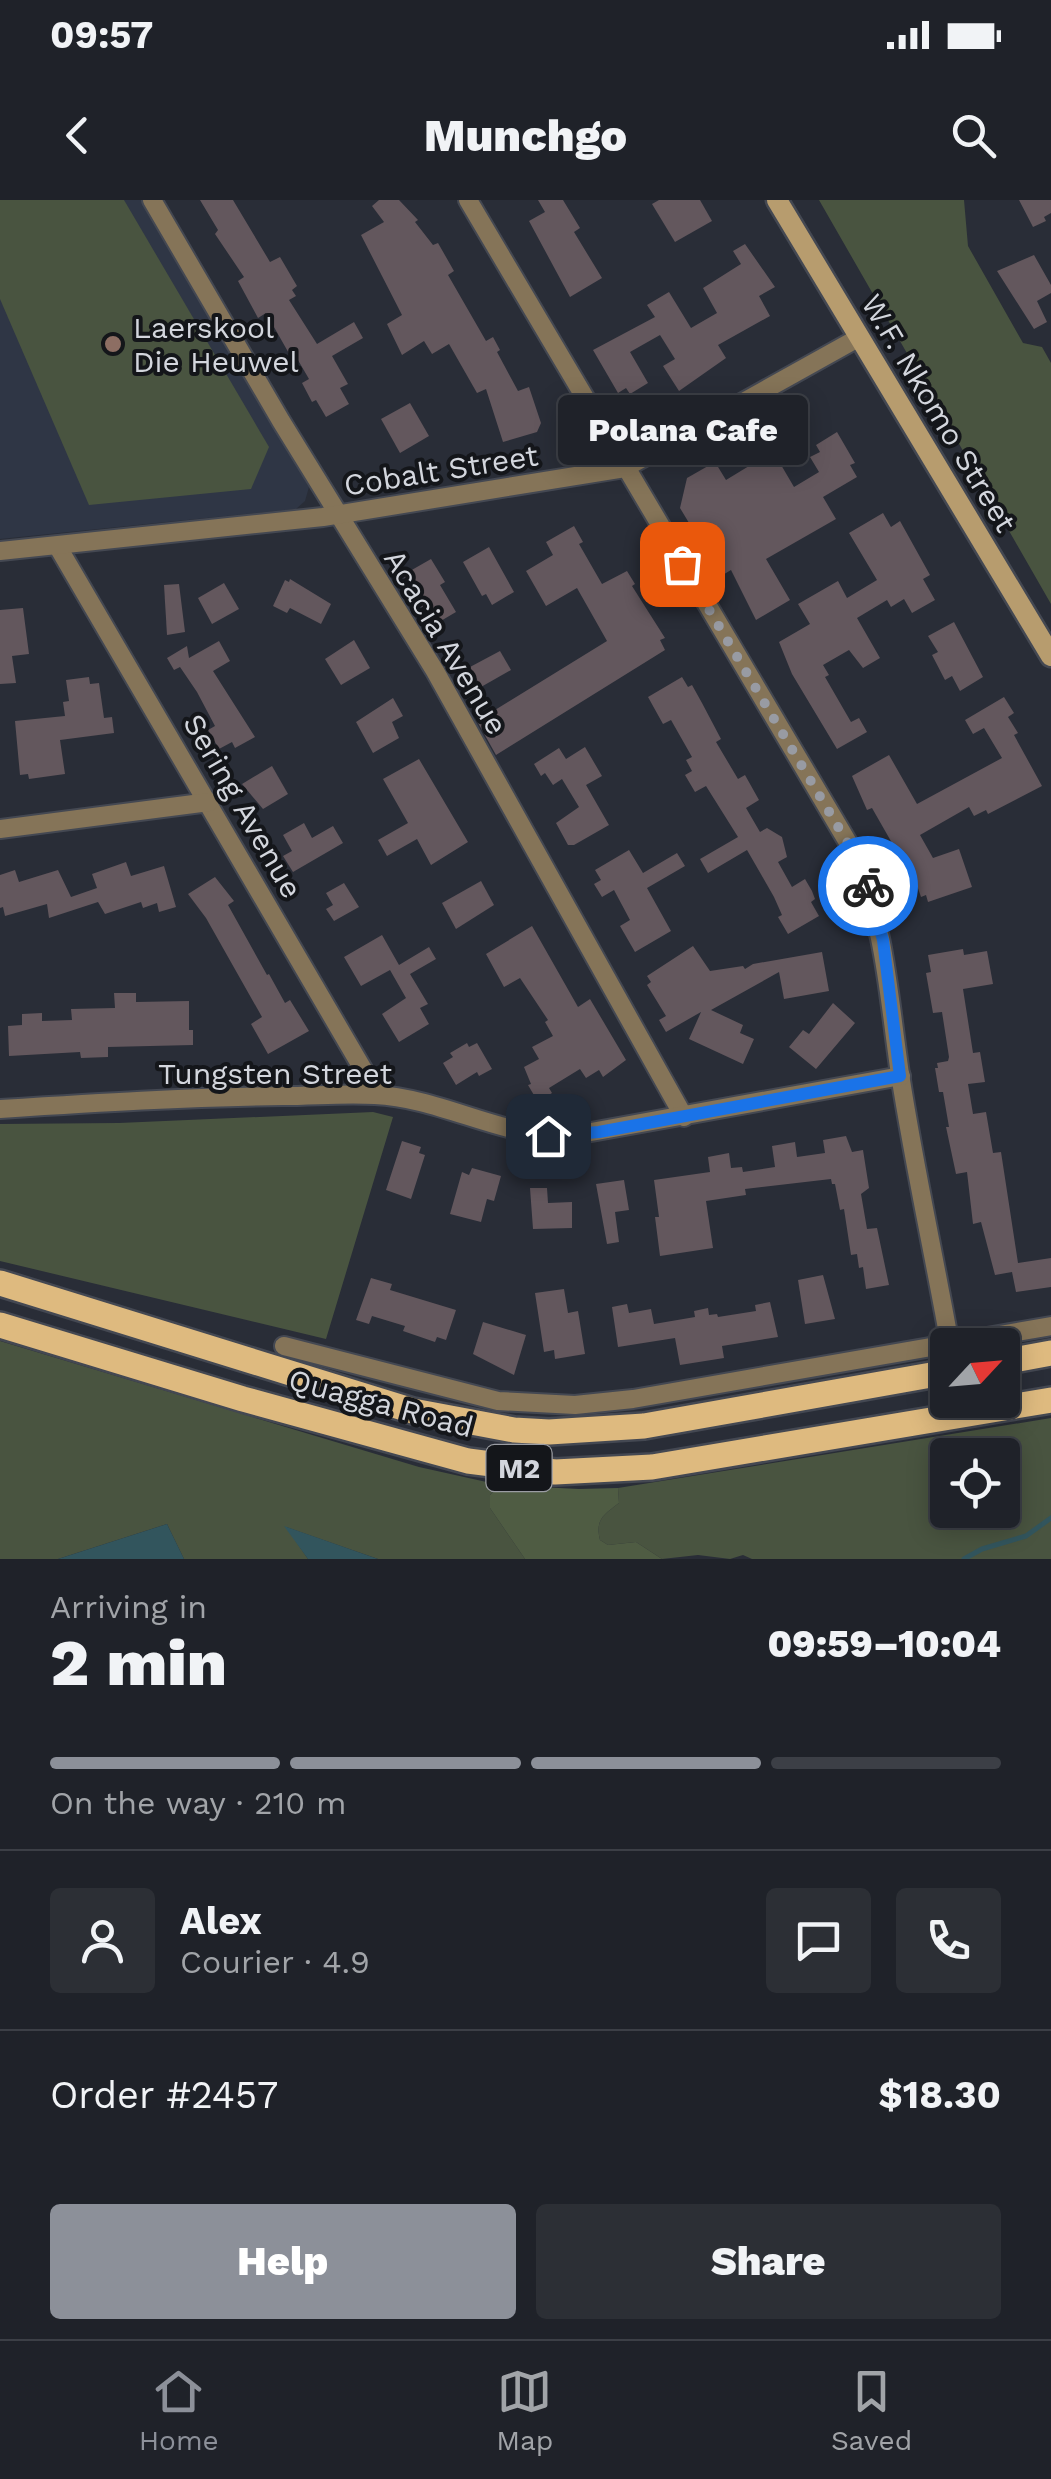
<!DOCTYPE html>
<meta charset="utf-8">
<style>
body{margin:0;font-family:"Work Sans",sans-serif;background:#2c2f35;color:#f1f3f6;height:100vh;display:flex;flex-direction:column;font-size:38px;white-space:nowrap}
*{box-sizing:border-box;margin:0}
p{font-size:32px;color:#a1a4a8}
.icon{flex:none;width:55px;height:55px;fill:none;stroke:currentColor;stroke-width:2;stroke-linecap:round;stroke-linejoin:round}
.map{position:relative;height:1359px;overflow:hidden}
.details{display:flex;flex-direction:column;background:#1f2229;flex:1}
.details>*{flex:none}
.needle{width:65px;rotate:64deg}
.buttons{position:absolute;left:930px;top:1128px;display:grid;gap:20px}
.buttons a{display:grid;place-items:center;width:90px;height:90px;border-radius:10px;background:#1f2229;box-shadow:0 5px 25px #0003,0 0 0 2px #3c3f46;font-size:50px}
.pin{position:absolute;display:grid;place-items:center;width:85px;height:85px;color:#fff;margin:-42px;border-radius:20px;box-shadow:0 5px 15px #0006}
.courier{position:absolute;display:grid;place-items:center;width:100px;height:100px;margin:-50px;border:8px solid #1a73e8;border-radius:50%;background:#fff;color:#222;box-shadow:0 2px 12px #0007}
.bubble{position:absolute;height:70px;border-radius:10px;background:#1f2229;box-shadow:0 5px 25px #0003,0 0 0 2px #3c3f46;font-size:32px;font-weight:800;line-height:70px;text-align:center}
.overview em{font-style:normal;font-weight:800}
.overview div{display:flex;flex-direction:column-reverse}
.overview{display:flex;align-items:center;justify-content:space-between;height:170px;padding:0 50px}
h1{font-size:65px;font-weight:800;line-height:75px}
.bar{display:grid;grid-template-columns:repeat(4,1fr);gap:15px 10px;align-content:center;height:120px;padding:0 50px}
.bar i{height:12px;border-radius:8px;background:#3c3f46}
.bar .current{background:#8c9099}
.bar p{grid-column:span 4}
.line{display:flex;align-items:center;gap:25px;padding:0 50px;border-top:2px solid #3c3f46}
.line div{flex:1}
.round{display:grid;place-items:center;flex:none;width:105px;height:105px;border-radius:10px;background:#2c2f35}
.primary-button{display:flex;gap:20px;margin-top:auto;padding:20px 50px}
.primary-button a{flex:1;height:115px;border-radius:10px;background:#8c9099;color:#fff;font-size:40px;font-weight:800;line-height:115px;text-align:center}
.primary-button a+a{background:#2c2f35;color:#f1f3f6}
.status{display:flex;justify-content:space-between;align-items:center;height:70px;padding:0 50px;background:#1f2229;direction:ltr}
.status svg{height:28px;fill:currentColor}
header{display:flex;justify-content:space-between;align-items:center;height:130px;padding:0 50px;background:#1f2229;font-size:45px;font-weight:800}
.tab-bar{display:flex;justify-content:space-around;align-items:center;height:140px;border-top:2px solid #3c3f46;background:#1f2229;font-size:28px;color:#a1a4a8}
.tab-bar a{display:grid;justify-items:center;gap:5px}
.tab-bar .current{color:#8c9099}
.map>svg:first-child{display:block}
</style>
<div class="status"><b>09:57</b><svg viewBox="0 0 49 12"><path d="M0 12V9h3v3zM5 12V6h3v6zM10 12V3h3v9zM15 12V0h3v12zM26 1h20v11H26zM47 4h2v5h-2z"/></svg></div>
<header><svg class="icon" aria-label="back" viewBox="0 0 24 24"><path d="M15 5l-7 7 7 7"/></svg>Munchgo<svg class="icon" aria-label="search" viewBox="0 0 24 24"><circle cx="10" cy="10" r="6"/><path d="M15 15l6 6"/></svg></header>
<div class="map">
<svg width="1051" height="1359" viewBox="0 0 1051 1359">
<rect width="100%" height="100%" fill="#292d37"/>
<!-- built -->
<polygon fill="#2f3645" points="0,0 141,0 309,287 305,301 296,309 0,339"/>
<!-- green -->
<g fill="#495440" fill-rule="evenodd">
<polygon points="0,0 124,0 269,247 251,289 89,305 0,99"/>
<polygon points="819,0 964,0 968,46 1023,143 1042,147 1051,163 1051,404"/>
<polygon points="373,912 393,917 326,1139 0,1061 0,924 119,923"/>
<polygon points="0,1141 419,1267 500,1285 490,1295 490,1308 525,1359 378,1359 286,1327 308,1359 184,1359 167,1324 58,1359 0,1359"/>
<path d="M1051 1218V1359H752L743 1355 730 1359 698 1355 662 1359 636 1342 608 1345 600 1340C595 1320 603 1315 619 1303L618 1288ZM948 1255H1002V1310H948Z"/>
</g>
<!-- forest -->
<path fill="#4f5c43" d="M500 1285 579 1289 618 1288 619 1303C603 1315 595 1320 600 1340L608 1345 636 1342 662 1359H525L490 1308V1295Z"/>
<!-- water -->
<g fill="#32555d">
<polygon points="167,1324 184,1359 58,1359"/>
<polygon points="284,1326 378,1359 308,1359"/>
</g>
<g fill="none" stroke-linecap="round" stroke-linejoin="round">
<!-- stream -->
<polyline stroke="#32555d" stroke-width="5" points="964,1359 982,1349 1026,1336 1051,1318"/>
</g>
<!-- building -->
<g fill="#63575d">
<polygon points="200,0 233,0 270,62 280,57 297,86 292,90 296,96 289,100 317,144 354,122 363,138 332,156 348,184 340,188 349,204 326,217 316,200 312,202 302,183 309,179 295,155 291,157 266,113 258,118 238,81 244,77 215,34 218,30"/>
<polygon points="379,0 399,0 418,20 415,22 433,45 438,43 454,71 448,75 486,141 493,137 500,150 497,152 518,191 529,187 541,223 537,232 503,242 486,189 477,193 449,144 432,154 424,141 402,155 387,124 402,115 361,35 384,22 372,6"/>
<polygon points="538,0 563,0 580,28 574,32 602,78 570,97 529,21 545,12"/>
<polygon points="659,0 700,0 712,21 675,42 652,4"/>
<polygon points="1019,0 1051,0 1051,13 1044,17 1046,21 1033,27"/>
<polygon points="745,44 775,87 759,96 770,116 718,145 726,158 679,191 663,166 675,159 660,135 630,152 648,183 630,194 626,188 618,193 593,150 655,117 647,105 669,92 691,128 717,113 703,88 741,64 733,51"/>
<polygon points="1034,55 1051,85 1051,93 1037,101 1047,122 1034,129 997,71"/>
<polygon points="410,203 429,236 400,253 381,219"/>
<polygon points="837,232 855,263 850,265 857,277 823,297 836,319 766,359 790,400 756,420 731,370 721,376 680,308 687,278 715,262 726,280 749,266 744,258 775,240 783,255 777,258 794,287 819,272 810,257 820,252 816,245"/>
<polygon points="883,313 891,327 900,321 930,375 923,379 935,400 912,413 904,399 891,407 887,400 857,418 880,458 863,468 849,450 823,465 829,475 825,477 851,522 859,518 867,532 837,549 792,474 779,442 810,424 798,404 838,381 847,398 877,380 849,333"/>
<polygon points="574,326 583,342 579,344 602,384 627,371 635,384 632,386 665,438 660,440 665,450 496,555 477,521 607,441 577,388 546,406 526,371 553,355 546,342"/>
<polygon points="489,347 514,392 492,405 486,394 482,396 463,362"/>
<polygon points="431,359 445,382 440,385 456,412 439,422 428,403 422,407 403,375"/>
<polygon points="290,379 331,404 321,424 290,408 287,413 273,406 285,380 289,382"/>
<polygon points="224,383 239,409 212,424 198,398"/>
<polygon points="179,384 185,432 167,435 164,385"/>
<polygon points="23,408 29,454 12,456 16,483 0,484 0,410"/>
<polygon points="954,422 983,477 960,491 952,476 945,480 932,455 938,452 928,436"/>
<polygon points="354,440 370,468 341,485 325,459"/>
<polygon points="219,441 230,461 213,471 255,537 235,548 232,542 219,549 208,530 215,526 197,492 180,467 174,470 167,458 187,446 189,458"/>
<polygon points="500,451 511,470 481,487 470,467"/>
<polygon points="89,477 90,484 99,483 104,518 112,517 114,533 60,540 65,574 29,579 28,574 20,575 15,521 65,516 63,502 69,501 66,480"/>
<polygon points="682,477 688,487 692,485 702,503 721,539 716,542 738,579 745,575 759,600 746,608 760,632 767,628 782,637 787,657 778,662 792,687 805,679 812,691 815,699 811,702 819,716 788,734 778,717 782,715 774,697 747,650 708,673 700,659 738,637 706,586 695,592 685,575 692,571 686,560 692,557 671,520 663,524 648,497"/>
<polygon points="1004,497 1014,513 1008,517 1018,533 1014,535 1042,586 988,614 986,610 974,616 969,607 920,635 933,658 959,649 972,687 928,702 926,695 921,697 909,662 904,664 872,608 867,610 852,576 889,555 917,604 1002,558 984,528 973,534 965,520"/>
<polygon points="393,498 403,516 392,522 399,538 373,553 356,522"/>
<polygon points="585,547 602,576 586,585 609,625 574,645 568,645 556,623 579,607 562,579 553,585 545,573 541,576 534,564 559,548 566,559"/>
<polygon points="419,559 468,642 431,665 417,639 387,656 378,640 408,623 383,579"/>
<polygon points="272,566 288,594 263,609 242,584"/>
<polygon points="304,623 312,638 333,626 343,643 293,672 283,656 292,651 283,635"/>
<polygon points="629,650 643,673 677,653 685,666 647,688 671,731 635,752 620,726 630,720 614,690 602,697 594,684 601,680 595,670"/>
<polygon points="126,662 131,676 164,666 176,707 159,712 157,703 143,708 141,702 105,714 98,702 49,718 47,704 5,716 3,707 0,708 0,675 15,670 19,682 58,670 71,697 97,688 92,674"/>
<polygon points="215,677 234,701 228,705 267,775 269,774 285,803 290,800 309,831 268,854 251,824 262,817 206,718 188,694"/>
<polygon points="481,681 494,705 456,729 442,703"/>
<polygon points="344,683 359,707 334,721 326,709 333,705 326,693"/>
<polygon points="532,726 578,807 590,799 626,860 603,877 599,870 586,878 580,869 549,888 552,893 538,902 528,885 531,884 524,867 539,859 532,847 553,836 545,822 548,820 520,778 504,787 486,754"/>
<polygon points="382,735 399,765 429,747 436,759 410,774 428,804 420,808 429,824 399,842 382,814 406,798 390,770 361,786 344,757"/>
<polygon points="693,746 710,771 743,766 745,769 753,764 822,752 829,791 784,799 779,772 711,810 743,825 740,833 754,839 743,864 689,839 701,812 666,832 659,820 666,816 647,785 651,782 647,776"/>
<polygon points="963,749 964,755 987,751 993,784 963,789 973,853 980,852 985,882 968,884 973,914 986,912 993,953 1001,952 1018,1063 1051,1058 1051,1087 1016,1092 1012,1072 995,1075 981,1022 973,1024 967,972 956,974 946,927 949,927 943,892 939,892 935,868 938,868 937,863 948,861 949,857 942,812 933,813 926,773 931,772 928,755"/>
<polygon points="114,793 136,793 136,802 189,801 189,830 193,830 193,845 108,847 108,857 81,858 80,852 9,856 8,826 22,825 22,814 42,813 42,821 72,820 71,809 115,808"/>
<polygon points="833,803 855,823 816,869 789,847 803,830 809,834"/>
<polygon points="467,843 469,847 477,843 492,869 479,876 477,872 456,885 443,863 453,857 450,853"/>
<polygon points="846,936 852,952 863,950 869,988 861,994 867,1029 877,1028 889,1085 866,1089 863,1067 859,1068 857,1054 851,1055 844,1009 840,1010 835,984 832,984 831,979 745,989 746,995 706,1001 713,1048 660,1056 655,1017 659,1017 654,980 710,972 708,957 729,953 731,968 742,967 743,972 775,967 772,946 795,942 797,957 825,953 823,940"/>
<polygon points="402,941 421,947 419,953 425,955 411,999 386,990"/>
<polygon points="472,968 501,976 494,1001 487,999 481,1022 450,1014 462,972 469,975"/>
<polygon points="624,980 629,1010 615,1012 619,1042 607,1044 596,984"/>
<polygon points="530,988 547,988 548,1003 572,1002 572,1028 533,1029"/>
<polygon points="823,1075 835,1119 805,1124 798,1080"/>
<polygon points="371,1078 392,1084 390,1090 456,1110 446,1140 437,1137 435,1142 403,1131 405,1126 372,1116 369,1124 356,1120"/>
<polygon points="564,1089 568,1113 578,1111 585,1154 555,1159 554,1150 544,1152 535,1093"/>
<polygon points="770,1102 778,1137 722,1146 724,1158 680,1165 675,1138 618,1147 612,1107 627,1104 629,1113 651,1109 654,1124 695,1117 694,1111 708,1108 709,1115 717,1114 718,1117 756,1111 755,1105"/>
<polygon points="483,1122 526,1135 514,1175 473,1154"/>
</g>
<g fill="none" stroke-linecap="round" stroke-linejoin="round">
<defs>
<g id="minor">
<polyline points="152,0 281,221 435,471 684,917"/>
<path d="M468 0 853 651C886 729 888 793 900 874 914 965 934 1055 950 1145"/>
<polyline points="58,347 378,895"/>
<polyline points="0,351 323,317 625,268 858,138"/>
<polyline points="0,629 209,602"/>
<path d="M0 909C94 903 189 897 283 896 314 896 345 893 375 895 442 898 502 938 569 936L901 876"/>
<polyline points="284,1146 498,1201 575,1205 633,1199 1051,1126"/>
</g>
<polyline id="secondary" points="777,0 1051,456"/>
<g id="primary">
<polyline points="0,1083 413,1211 514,1230 549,1232 644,1226 948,1172"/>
<polyline points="0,1125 243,1199 468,1261 555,1272 652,1267 1051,1200"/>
<polyline points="1002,1162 1051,1153"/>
</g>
</defs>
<!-- minor casing -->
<use href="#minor" stroke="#444852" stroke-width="22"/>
<!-- secondary casing -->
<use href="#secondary" stroke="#444852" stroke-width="25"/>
<!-- primary casing -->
<use href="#primary" stroke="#444852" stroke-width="30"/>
<!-- minor -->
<use href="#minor" stroke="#857458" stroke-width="18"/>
<!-- secondary -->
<use href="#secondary" stroke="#b79c6e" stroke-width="20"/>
<!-- primary -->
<use href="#primary" stroke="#deba7f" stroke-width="25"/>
</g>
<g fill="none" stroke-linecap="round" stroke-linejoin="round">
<!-- done -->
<polyline stroke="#989ba3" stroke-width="10" stroke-dasharray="0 18" points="682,364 853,652 868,686"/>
<!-- route -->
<polyline stroke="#1a73e8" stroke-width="12" points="548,936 599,932 900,876 883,740 868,686"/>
</g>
<!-- markers -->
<circle fill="#8d6e63" stroke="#14161a" stroke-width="4" cx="113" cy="144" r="10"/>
<g text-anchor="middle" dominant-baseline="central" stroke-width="8" stroke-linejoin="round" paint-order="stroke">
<!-- shield labels -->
<rect fill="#14161a" stroke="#9a9ca2" stroke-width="2.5" x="486.5" y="1245" width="65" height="46" rx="8"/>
<g font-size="28" font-weight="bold" fill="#d3d6dd">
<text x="519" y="1268">M2</text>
</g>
<!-- poi labels -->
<g font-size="30" fill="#d3d6dd" stroke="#14161a" text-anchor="start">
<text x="133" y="127">Laerskool<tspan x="133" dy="34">Die Heuwel</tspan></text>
</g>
<!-- street labels -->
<g font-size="30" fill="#d3d6dd" stroke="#14161a">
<text transform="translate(939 213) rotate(59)">W.F. Nkomo Street</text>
<text transform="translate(441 270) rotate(-9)">Cobalt Street</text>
<text transform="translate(446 442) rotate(59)">Acacia Avenue</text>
<text transform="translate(243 606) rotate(60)">Sering Avenue</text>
<text x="275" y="873">Tungsten Street</text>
<text transform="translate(381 1203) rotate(15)">Quagga Road</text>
</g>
</g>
</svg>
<div class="buttons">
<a><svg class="needle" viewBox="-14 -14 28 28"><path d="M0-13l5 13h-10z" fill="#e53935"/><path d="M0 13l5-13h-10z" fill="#a1a4a8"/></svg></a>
<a><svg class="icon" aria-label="locate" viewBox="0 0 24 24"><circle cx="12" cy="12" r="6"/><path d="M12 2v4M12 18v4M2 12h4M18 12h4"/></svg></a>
</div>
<div class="pin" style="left:682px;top:364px;background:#ea580c"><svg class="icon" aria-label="bag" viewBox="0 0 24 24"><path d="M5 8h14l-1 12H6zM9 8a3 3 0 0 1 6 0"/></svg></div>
<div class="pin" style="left:548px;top:936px;background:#1f2937"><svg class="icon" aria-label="home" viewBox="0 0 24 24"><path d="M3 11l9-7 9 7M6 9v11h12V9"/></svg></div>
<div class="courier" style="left:868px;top:686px"><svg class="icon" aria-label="bike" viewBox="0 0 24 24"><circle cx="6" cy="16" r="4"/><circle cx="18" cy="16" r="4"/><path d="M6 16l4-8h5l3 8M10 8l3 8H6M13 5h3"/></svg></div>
<div class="bubble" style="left:558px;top:195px;width:250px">Polana Cafe</div>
</div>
<section class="details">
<div class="overview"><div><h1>2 min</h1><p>Arriving in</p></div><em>09:59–10:04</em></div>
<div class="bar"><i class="current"></i><i class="current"></i><i class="current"></i><i></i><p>On the way · 210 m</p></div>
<div class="line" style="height:180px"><a class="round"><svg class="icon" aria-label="person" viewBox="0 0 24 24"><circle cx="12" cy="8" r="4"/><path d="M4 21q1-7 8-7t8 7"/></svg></a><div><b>Alex</b><p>Courier · 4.9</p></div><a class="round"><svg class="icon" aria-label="chat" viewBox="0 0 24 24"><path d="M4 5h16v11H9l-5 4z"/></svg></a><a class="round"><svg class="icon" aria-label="phone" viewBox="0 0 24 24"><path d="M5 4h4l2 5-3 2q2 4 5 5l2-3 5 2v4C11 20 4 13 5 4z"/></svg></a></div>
<div class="line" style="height:130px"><div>Order #2457</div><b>$18.30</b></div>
<div class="primary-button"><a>Help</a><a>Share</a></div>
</section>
<nav class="tab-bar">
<a class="current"><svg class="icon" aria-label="home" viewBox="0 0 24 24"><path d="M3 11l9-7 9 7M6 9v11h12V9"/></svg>Home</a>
<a><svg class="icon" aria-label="map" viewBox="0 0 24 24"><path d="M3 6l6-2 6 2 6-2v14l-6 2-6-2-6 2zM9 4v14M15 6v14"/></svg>Map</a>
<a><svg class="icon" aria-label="saved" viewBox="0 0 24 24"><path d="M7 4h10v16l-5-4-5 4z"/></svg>Saved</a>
</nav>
